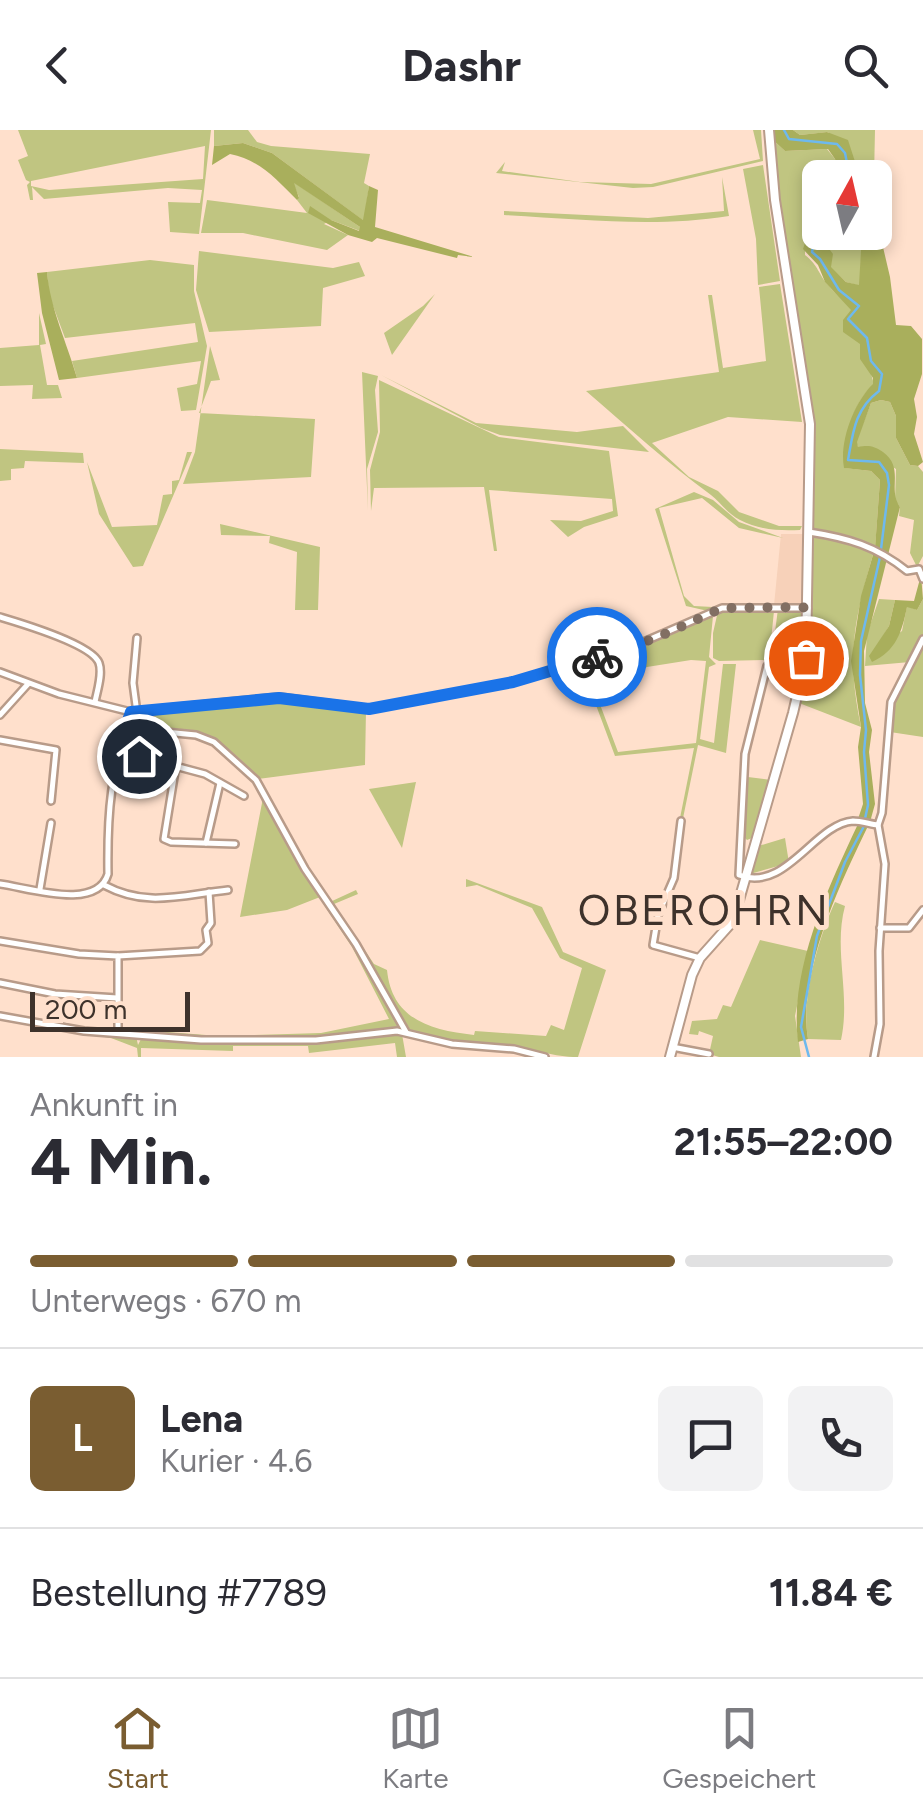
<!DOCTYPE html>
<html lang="de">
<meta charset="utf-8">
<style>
body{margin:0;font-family:Figtree,sans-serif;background:#f2f2f3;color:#2b2b33;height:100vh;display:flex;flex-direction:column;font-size:38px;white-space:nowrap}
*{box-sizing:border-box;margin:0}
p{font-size:32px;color:#7c7c81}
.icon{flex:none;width:55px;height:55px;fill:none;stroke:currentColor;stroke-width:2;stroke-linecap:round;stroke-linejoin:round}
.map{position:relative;height:927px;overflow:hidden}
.sheet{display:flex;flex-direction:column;background:#fff;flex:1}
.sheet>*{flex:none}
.needle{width:65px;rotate:8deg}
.buttons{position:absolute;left:802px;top:30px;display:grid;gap:20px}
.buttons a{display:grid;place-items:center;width:90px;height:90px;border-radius:15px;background:#fff;box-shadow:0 5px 15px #0003;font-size:50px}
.scale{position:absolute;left:30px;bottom:25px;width:160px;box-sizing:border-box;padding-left:10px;border:5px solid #3e322b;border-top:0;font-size:28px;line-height:35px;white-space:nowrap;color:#3e322b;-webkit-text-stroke:8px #ffe0cc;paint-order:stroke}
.pin{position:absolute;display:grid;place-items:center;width:85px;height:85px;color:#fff;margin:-42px;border:5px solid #fff;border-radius:50%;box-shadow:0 2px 10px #0007}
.courier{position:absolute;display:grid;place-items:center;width:100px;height:100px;margin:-50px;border:8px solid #1a73e8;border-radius:50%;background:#fff;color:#222;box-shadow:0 2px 12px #0007}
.summary em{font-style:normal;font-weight:700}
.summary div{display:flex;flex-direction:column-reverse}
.summary{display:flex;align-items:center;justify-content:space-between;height:170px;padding:0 30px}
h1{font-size:65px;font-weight:700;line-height:75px}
.bar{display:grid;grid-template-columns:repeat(4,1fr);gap:15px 10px;align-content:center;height:120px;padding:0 30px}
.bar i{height:12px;border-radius:8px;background:#e1e1e2}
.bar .selected{background:#7a5d31}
.bar p{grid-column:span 4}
.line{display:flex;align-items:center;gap:25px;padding:0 30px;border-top:2px solid #e1e1e2}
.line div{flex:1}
.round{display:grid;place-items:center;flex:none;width:105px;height:105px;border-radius:15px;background:#f2f2f3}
header{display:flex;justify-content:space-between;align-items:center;height:130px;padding:0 30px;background:#fff;font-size:45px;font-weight:700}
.tab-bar{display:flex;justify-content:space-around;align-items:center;height:140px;border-top:2px solid #e1e1e2;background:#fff;font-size:28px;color:#7c7c81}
.tab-bar a{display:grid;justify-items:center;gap:5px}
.tab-bar .selected{color:#7a5d31}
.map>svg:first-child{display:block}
</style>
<header><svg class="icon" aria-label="back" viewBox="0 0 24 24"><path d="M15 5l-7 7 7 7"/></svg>Dashr<svg class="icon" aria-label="search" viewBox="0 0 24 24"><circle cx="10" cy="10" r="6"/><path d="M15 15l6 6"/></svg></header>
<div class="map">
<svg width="923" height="927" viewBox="0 0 923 927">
<rect width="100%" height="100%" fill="#ffe0cc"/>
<!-- built -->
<polygon fill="#f7d1b9" points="781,404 807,404 806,474 774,475"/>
<!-- green -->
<g fill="#c0c581" fill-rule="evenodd">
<path d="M18 0H211L199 104 170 102 168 72 200 73 202 60 168 58 44 69 32 57 33 70H30L27 55 30 52 26 50 18 30 28 26ZM205 16 203 49 49 60 31 56V51Z"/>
<polygon points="214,0 248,0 257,12 271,16 370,24 364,53 369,56 364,91 272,23 243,13 214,16"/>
<polygon points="753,0 761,0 763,31 653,57 633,58 496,43 505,32 502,41 580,52 651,54 760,29"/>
<polygon points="793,0 875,0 874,47 860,47 828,2 800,5"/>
<path d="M772 9 785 21 827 19 835 29 840 47 820 48V101L805 113V125C819 136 818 144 829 156 835 164 845 170 851 179 853 183 873 248 874 254 851 275 844 308 845 338L871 341 880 350 875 419 816 401 812 397V294L777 70Z"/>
<polygon points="763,35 780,151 758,155 756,109 743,39"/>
<path d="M722 47 729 86C655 98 580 89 504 85V81L648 88 724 81Z"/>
<polygon points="292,51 360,97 360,101 331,90 324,94 348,105 327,120 243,103 201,103 207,70 307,83 297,70 299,67"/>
<polygon points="838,103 862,103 860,156 846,152 830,137 830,120"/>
<polygon points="199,121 333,138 359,132 365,146 323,158 321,196 209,202 196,160"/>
<polygon points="150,130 194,135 194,161 207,216 196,280 181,281 177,258 197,254 201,231 77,248 72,231 198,212 195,193 65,208 49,165 47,142"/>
<path d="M780 154 802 292 728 287 652 313 689 347 718 361 739 382 779 396H802L800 400C780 401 759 400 740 390 728 384 721 373 711 365 667 333 628 297 586 261L719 242 708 165H712L723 238 766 231 759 157Z"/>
<polygon points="435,164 392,225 384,203 423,176"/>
<polygon points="39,183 46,214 40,215 47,255 58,255 62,268 32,269 33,255 0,256 0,218 39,215"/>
<polygon points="210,216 220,250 211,251 199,283 315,289 311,347 183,354 195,322"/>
<polygon points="362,242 378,246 375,260 378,302 367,339 368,381"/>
<polygon points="381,245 476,293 577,302 623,296 649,322 500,305 481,298"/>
<polygon points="379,250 499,307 609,321 618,386 584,397 568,407 550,390 581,391 613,381 612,369 489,360 497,421 494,421 484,357 374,358 371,381 370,340 380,302"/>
<polygon points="881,270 890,272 896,286 896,308 910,335 918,336 923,342 923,426 917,437 910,423 914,390 899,386 900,377 895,370 896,339 858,317 856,312 871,273"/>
<polygon points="0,319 83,323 84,333 25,331 24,338 11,339 11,350 0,351"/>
<polygon points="187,322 192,322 143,436 133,437 99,384 87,332 112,397 157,395 163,365 172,364 172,351 179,350"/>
<polygon points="694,362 713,370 739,392 783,408 739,398 702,368 659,378 684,466 694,476 713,477 708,481 686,476 655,379"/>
<polygon points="220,394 320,417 318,480 295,480 297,422 269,413 270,406 221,405"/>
<path d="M817 404 874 421C854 491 846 524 861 597L799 573 811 408Z"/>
<polygon points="879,469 895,470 889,496 874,521 902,501 907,476 917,480 923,469 923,505 910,532 865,536 867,504"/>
<polygon points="769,479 774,481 769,530 719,531 713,528 713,503 718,481"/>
<polygon points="778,479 804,480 802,535 771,532"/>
<path d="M710 484 713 486 709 527 716 534 709 537 700 609 714 613 723 534H736L726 623 698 615 681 698H678L694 618 615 626 581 535 514 556 370 583 372 580 513 553 581 535ZM691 530 706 531 696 613 618 622 593 556 647 537Z"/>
<polygon points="923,511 923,607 890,602 893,571"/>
<path d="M268 569 366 580 365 635 258 649C244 632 222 609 200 604 173 597 172 605 148 585Z"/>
<polygon points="748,647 771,650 752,708 747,710 745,708"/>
<polygon points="416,652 402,718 369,659"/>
<polygon points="261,661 320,767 287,780 240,787 262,673"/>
<polygon points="785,708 789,733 750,744 755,717"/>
<path d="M466 749 542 777 563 822 606 840 578 927C552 927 539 920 515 916 479 911 446 912 411 901L330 772 356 760 358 764 334 774 374 834 387 840C392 890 431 900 474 905L475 901 546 906 551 895 564 900 582 838 560 828 532 778 477 755 466 757Z"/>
<polygon points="322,772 355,816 399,897 318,908 201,908 142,900 219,906 321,903 389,889 352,817"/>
<path d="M835 772 845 776C833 820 851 864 841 910L808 909C801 868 818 809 835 772Z"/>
<polygon points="760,810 808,821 795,886 801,927 719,927 709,924 713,906 699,901 698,905 689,904 692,891 717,889 723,875 731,877"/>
<path d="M53 899 136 906 138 915 142 907C200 912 258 916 316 912 345 910 373 901 402 904L406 927H397L395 913 309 923 308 916H233V921L141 918V927H138L137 918 111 908Z"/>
</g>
<!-- forest -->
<g fill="#a9af5c">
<polygon points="772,0 793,0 800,5 827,2 848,10 860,47 840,47 835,29 828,19 785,21 772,9"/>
<path d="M243 13 272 23 363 90 369 56 378 60 375 97 474 127 458 125 457 128 377 108 372 112 348 105 308 83 310 76 331 90 359 101 360 97 294 53 299 68 297 70C276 49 260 30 230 24L212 35 214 16Z"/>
<path d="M875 83 890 147 896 195 911 196 922 209V244L914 269 917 287 914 304 923 332 918 336 910 335 896 308V286L890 272 881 270 871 273 857 312 858 317C869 315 874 316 883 322 905 338 887 359 900 377L864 521 865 573 872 600 869 622 875 674 870 692 858 689 863 674 858 617 861 597 851 531 861 466 875 418 880 350 871 341 844 338C839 312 854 272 873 254V248L860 229V214L843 202V190L851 180 825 152 818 135 803 119 805 113 820 101 838 103 830 120 833 124 831 137 846 152 859 155 862 103 875 102Z"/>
<path d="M47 142C50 178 67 213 77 248L59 250 42 183 37 143Z"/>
<path d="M921 445 923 469 917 480 907 477C902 502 896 521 872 532L869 526 889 496 895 470 914 471Z"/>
<path d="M858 694 868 696C840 754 797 843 808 909L798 912C789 840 828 758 858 694Z"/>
</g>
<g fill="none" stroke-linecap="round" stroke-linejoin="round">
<!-- stream -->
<g stroke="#6eb9ee" stroke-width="2.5">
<polyline points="784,0 789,9 837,14 845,23 850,48"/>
<path d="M809 927 801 897 817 806 845 732 863 698 868 675 864 622 866 600 860 545 861 511 880 427 889 355 887 343 879 332 848 330C853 302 855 279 879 261L882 244 871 231 867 208 848 189 859 176 839 160 820 129 812 122 814 113 830 102"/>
</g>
<defs>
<g id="minor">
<path d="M809 402C848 408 876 416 907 441L919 439 923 449"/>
<path d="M0 487C20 493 92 514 99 533 103 544 97 561 95 572"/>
<polyline points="137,508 133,553 137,583"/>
<path d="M767 536 745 624 739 745C786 763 814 694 853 691 861 691 870 694 878 695"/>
<polyline points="0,542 59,564 131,582 279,567 369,579 513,552 641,513 722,478 808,478"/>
<polyline points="143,583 165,602 196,605 214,612 256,650 305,739 356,814 406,902"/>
<polyline points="0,585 28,554"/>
<polyline points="0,610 56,620 51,671"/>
<polyline points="119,621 205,644 244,666"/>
<polyline points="176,635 164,709 171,712 235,714"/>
<polyline points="681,691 674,748 658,785 653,815 700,828"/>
<polyline points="206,713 220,653"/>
<path d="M0 754C30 758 97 781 108 744 107 680 111 642 131 582"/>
<path d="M104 755C147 778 181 765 228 760"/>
<polyline points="40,759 51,693"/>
<polyline points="880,798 909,798 923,780"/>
<polyline points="0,811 79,824 118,826 118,903"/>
<polyline points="118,826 200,821 208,813 206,800 211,793 209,762"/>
<polyline points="0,853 55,864 117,868"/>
<polyline points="0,886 84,901 201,910 316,910 397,901 452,914 514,919 545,927"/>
<polyline points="672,917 709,924"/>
<polyline points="874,927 880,894 879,821 885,734 878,695 882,683 891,572 923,509"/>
</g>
<polyline id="major" points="670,927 692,845 700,828 733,791 793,583 806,528 810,294 775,70 769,0"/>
</defs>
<!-- minor casing -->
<use href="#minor" stroke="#b89b89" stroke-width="10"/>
<!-- major casing -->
<use href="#major" stroke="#b89b89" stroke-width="12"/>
<!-- minor -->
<use href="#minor" stroke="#fff" stroke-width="5"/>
<!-- major -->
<use href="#major" stroke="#fff" stroke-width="8"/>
</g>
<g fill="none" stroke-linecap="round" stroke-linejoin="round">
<!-- done -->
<polyline stroke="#826f63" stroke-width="10" stroke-dasharray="0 18" points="597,527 656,508 722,478 799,477 808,478 806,528"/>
<!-- route -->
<polyline stroke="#1a73e8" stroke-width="12" points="139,626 118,620 131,582 279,568 369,579 513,552 597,527"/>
</g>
<g text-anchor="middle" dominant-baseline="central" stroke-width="10" stroke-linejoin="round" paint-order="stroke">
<!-- quarter labels -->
<g font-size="42" letter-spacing="2.5" fill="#3e322b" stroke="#ffe0cc">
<text x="704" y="780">OBEROHRN</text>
</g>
</g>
</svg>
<div class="buttons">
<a><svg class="needle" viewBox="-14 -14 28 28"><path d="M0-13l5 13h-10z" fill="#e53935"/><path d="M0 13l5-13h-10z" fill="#7c7c81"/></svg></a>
</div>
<div class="scale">200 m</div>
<div class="pin" style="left:806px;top:528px;background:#ea580c"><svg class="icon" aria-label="bag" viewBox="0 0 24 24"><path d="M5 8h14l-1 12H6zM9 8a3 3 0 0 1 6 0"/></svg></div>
<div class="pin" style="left:139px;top:626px;background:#1f2937"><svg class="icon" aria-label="home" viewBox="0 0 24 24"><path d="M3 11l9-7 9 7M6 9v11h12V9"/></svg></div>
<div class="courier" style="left:597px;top:527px"><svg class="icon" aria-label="bike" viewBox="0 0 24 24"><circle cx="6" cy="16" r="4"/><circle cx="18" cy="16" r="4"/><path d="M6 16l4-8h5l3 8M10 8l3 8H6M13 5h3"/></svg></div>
</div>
<section class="sheet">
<div class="summary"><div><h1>4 Min.</h1><p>Ankunft in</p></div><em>21:55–22:00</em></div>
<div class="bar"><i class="selected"></i><i class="selected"></i><i class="selected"></i><i></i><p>Unterwegs · 670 m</p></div>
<div class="line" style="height:180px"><b class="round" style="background:#7a5d31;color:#fff">L</b><div><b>Lena</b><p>Kurier · 4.6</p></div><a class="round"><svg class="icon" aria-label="chat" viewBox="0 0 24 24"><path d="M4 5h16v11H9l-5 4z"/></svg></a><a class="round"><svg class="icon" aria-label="phone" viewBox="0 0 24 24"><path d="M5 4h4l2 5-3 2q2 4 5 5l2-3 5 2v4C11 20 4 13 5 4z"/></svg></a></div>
<div class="line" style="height:130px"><div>Bestellung #7789</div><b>11.84 €</b></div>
</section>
<nav class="tab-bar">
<a class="selected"><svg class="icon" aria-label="home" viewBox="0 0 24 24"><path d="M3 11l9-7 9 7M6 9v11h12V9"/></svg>Start</a>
<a><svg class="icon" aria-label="map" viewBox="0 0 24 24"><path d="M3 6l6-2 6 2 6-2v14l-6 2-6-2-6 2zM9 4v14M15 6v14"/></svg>Karte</a>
<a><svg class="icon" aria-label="saved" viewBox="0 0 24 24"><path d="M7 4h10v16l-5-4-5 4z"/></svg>Gespeichert</a>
</nav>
